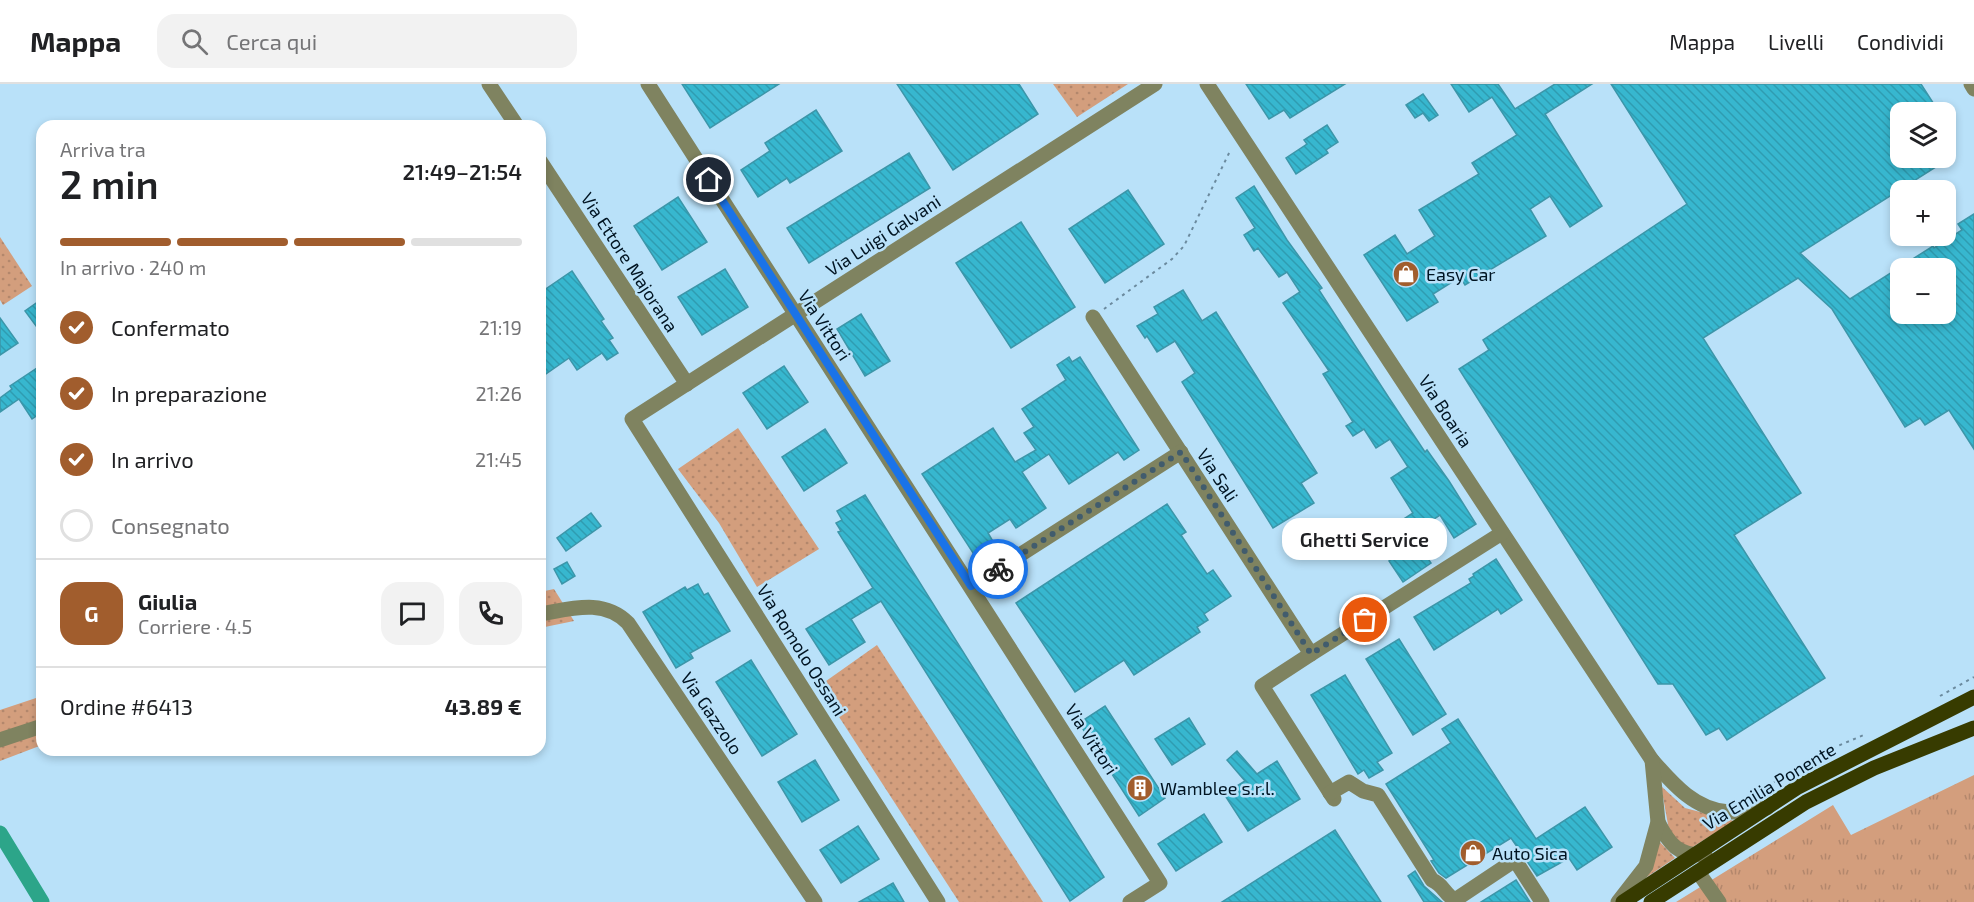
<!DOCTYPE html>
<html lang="it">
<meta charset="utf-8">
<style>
body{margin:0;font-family:"Exo 2",sans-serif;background:#f2f2f2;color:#202124;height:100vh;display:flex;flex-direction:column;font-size:22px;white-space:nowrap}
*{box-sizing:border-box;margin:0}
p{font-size:20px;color:#757577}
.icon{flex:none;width:33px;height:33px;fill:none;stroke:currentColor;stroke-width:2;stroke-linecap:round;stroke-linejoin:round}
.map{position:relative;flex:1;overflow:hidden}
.details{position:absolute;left:36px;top:36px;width:510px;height:636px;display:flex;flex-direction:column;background:#fff;border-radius:18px;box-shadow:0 3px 9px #0003}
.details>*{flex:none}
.controls{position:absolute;left:1890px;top:18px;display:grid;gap:12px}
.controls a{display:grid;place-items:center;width:66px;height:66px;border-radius:12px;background:#fff;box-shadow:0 3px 9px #0003;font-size:30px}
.pin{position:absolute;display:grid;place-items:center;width:51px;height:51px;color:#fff;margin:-26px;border:3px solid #fff;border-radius:50%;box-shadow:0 2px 6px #0007}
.courier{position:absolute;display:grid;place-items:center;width:60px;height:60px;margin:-30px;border:4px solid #1a73e8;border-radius:50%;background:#fff;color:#222;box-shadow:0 2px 8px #0007}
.bubble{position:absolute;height:42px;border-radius:18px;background:#fff;box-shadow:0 3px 9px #0003;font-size:20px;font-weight:600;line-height:42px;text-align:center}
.summary em{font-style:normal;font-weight:600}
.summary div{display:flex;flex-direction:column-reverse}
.summary{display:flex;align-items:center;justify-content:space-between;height:102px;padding:0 24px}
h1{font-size:39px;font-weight:600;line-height:45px}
.bar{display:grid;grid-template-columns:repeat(4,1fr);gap:9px 6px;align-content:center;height:72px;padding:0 24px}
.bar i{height:8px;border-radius:4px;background:#e0e0e0}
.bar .current{background:#a15d2d}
.bar p{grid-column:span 4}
.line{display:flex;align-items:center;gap:15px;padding:0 24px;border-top:2px solid #e0e0e0}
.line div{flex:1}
.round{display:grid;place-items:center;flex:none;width:63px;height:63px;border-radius:18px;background:#f2f2f2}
ol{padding:0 24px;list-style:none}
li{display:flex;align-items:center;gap:18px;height:66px}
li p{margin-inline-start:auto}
li .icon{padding:6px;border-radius:50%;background:#a15d2d;color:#fff;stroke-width:4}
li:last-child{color:#757577}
li i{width:33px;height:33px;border:3px solid #e0e0e0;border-radius:50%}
header{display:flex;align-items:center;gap:36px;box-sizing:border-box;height:84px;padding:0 30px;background:#fff;border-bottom:2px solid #e0e0e0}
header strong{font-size:28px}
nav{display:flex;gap:33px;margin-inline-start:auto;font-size:21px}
.search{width:420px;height:54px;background:#f2f2f2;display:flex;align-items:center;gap:15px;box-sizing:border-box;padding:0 21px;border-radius:18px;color:#757577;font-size:22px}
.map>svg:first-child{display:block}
</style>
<header>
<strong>Mappa</strong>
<div class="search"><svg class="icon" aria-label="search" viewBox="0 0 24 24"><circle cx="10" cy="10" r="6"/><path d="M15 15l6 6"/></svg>Cerca qui</div>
<nav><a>Mappa</a><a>Livelli</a><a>Condividi</a></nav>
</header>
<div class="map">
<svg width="1974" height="818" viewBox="0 0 1974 818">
<defs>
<pattern id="grass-dots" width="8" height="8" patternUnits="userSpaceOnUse" patternTransform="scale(1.5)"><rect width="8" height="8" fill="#d39e7d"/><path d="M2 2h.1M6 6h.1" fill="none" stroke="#b3876c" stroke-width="1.8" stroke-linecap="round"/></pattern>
<pattern id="park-tufts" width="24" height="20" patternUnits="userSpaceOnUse" patternTransform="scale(1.5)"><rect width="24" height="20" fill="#d39e7d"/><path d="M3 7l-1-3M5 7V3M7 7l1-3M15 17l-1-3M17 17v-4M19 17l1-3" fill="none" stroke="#b3876c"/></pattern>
<pattern id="building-back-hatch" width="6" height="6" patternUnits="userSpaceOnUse" patternTransform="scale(1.5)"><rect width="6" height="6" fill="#37b7cf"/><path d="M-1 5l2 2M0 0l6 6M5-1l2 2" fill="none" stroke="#2f9cb1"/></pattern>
</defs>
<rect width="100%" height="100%" fill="#b9e1f9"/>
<!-- grass -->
<g fill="url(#grass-dots)">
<polygon points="1053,0 1128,0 1077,33"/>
<polygon points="0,153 32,202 3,221 0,216"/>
<polygon points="738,344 819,465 757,503 719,439 678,385"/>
<polygon points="554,505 574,537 540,544 540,508"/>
<polygon points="877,561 1043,818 959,818 819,602"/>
<polygon points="42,612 42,661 0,677 0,626"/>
<polygon points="1661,702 1685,724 1734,737 1691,764 1674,757 1669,746"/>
<polygon points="1658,756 1675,774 1644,795"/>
</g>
<!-- park -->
<polygon fill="url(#park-tufts)" points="1974,691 1974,818 1676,818 1833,721 1851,751"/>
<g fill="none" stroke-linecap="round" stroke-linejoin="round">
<!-- canal -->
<polyline stroke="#2ca589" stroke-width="15" points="0,749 42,818"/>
</g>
<!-- building -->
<g fill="url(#building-back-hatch)" stroke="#3c96a9" stroke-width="1.5" fill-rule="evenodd">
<polygon points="682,0 779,0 710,44"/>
<polygon points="897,0 1019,0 1038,30 953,86"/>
<polygon points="1246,0 1345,0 1290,34 1284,26 1269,35"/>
<polygon points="1451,0 1498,0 1515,25 1555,0 1592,0 1545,30 1602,122 1570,143 1550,112 1530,125 1546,152 1465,201 1460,193 1433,210 1438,218 1407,237 1364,171 1395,151 1407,170 1435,152 1419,126 1479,90 1472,79 1517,51 1492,13 1469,28"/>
<path d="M1611 0H1921L1939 28H1900V74H1950L1800 169 1850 215 1933 162 1934 164 1962 146 1958 140 1974 130V365L1949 326 1925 341 1920 334 1905 343 1832 225 1798 194 1703 254 1801 409 1734 451 1825 594 1727 656 1719 644 1706 651 1673 600H1658L1459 285 1489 266 1483 256 1687 120ZM1900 184H1946V230H1900Z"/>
<polygon points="1423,10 1438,31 1429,37 1423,29 1415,34 1406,21"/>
<polygon points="816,26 842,67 790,99 787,94 758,113 741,86 770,67 765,59"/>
<polygon points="1327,41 1338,58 1326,66 1328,69 1296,90 1286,74 1307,60 1304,56"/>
<polygon points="909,69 930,104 809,179 787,144"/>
<polygon points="1254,102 1287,156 1322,204 1319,206 1389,314 1425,368 1427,366 1449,397 1476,440 1454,454 1440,431 1411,450 1431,479 1403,498 1389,477 1408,464 1393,442 1413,429 1391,394 1408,383 1390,355 1376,364 1364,345 1353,352 1346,342 1353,338 1323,290 1329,287 1283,219 1300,208 1287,188 1279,193 1258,164 1254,167 1244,151 1255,144 1236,114"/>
<polygon points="1128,106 1164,160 1105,199 1069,145"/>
<polygon points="678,113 707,158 662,186 634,142"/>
<polygon points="1021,138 1075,223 1011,264 956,179"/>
<polygon points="725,185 748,223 702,251 678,213"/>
<polygon points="572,187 604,235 601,237 613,254 609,256 618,269 607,276 602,269 577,286 569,274 540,294 540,209"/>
<polygon points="1183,206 1202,237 1216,228 1317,389 1301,399 1314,419 1273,444 1182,298 1195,289 1175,257 1157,268 1147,252 1145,254 1137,242 1158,230 1154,223"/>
<polygon points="42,215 42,250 25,227"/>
<polygon points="861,230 890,277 865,292 837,245"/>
<polygon points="0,234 18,259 0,271"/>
<polygon points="1069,273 1072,278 1080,273 1139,366 1124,376 1118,368 1069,400 1049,370 1022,388 1046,424 1016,444 1010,435 988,449 994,459 975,472 922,390 993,344 1015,378 1036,366 1024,349 1034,343 1022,325 1066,296 1057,281"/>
<polygon points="784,282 808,318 767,345 743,309"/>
<polygon points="37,284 42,291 42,328 32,335 19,315 0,328 0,314 12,305 10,302"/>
<polygon points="825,345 847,379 804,407 782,373"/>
<polygon points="865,411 1104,793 1070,817 881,517 851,535 865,558 829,581 806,545 873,504 838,448 841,447 836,439 842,436 837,427"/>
<polygon points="1167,420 1186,448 1181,451 1207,490 1213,486 1231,512 1204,530 1208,536 1197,543 1200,548 1134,591 1124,576 1075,608 1016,519"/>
<polygon points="591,429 601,442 566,467 557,454"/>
<polygon points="1496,475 1522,516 1501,530 1498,525 1434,566 1414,533 1471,499 1469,495 1474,492 1473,490"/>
<polygon points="567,478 575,492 562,500 554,485"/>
<polygon points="698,500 704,511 708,509 730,547 690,569 693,574 676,584 643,528 685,503 687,506"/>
<polygon points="1399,555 1446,630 1413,651 1366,575"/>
<polygon points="751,576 797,650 762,672 716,598"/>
<polygon points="1345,591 1392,669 1377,678 1383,686 1369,694 1364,686 1358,690 1311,611"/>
<polygon points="1105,622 1165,714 1139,732 1079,639"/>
<polygon points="1189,634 1205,660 1172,681 1155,655"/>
<polygon points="1458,635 1536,755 1585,723 1612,763 1577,786 1569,774 1537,792 1511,754 1446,794 1439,789 1431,777 1434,776 1386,700 1451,659 1442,645"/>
<polygon points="1237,667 1257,690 1277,677 1300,715 1248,747 1224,710 1245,697 1227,676"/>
<polygon points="815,676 839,716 802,738 778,698"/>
<polygon points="1204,730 1222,758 1176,787 1158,760"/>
<polygon points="858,742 879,775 841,799 820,766"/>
<polygon points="1335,746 1381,818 1222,818"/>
<polygon points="1415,787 1424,802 1442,818 1424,818 1408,792"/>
<polygon points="1516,796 1530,818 1481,818"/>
<polygon points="893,799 904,818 859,818"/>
</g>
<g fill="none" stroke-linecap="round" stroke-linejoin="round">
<!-- path -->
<g stroke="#6b8a9e" stroke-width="2" stroke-dasharray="3 4.5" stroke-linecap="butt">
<polyline points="1104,225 1172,175 1184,162 1231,65"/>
<polyline points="1940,612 1974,593"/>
<polyline points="1755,710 1819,670 1866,650"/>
</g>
<!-- minor -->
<g stroke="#7f8360" stroke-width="15">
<polyline points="489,0 517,42"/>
<polyline points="648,0 1160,799 1130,818"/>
<path d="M1207 0 1652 676C1673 700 1695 726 1729 728 1741 729 1755 725 1767 724"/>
<polyline points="1971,0 1974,5"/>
<polyline points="540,77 687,300"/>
<polyline points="1093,233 1311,570 1502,449"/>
<polyline points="971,502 1181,368"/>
<path d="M540 530C571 525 603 514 628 539L815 818"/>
<polyline points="1311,570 1262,602 1334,715"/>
<polyline points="0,656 42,642"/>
<path d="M1330 709 1349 698 1363 707 1378 711 1432 796C1444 801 1444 810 1455 816L1515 776 1542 818"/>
<path d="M1658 738C1669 760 1678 772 1705 771"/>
<polyline points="1698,788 1719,818"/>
<polyline points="938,818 632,335 1155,0"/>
<polyline points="1618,818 1646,782 1658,738 1652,676"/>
</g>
<!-- major -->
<g stroke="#373b00" stroke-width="15">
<polyline points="1623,818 1798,703 1974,613"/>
<polyline points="1651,818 1806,718 1874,684 1974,644"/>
</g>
</g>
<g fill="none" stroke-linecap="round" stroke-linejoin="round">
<!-- done -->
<polyline stroke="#415c6d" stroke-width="6" stroke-dasharray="0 10.8" points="998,485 1181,368 1311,570 1365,536"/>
<!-- route -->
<polyline stroke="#1a73e8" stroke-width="8" points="709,96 971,502 998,485"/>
</g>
<!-- icons -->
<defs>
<symbol id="shop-disc" viewBox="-11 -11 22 22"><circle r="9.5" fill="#a15d2d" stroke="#b9e1f9"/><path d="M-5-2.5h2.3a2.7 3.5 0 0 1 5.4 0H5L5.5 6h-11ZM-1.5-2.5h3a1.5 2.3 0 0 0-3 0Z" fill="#fff"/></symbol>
<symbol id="building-disc" viewBox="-11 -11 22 22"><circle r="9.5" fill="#a15d2d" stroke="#b9e1f9"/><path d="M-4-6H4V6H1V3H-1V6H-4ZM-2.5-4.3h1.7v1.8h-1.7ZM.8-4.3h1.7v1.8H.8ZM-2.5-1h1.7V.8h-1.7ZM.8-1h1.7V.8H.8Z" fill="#fff"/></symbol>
</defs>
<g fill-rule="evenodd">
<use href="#shop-disc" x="1391" y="175" width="30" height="30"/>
<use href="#building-disc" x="1125" y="689" width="30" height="30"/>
<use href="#shop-disc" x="1458" y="754" width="30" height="30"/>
</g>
<g text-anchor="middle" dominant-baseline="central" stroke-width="5" stroke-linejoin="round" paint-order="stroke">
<!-- street labels -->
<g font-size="18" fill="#001422" stroke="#b9e1f9">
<text transform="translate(883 151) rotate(-33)">Via Luigi Galvani</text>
<text transform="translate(630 178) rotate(57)">Via Ettore Majorana</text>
<text transform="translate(825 241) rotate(57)">Via Vittori</text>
<text transform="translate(1446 327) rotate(57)">Via Boaria</text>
<text transform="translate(1218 391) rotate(57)">Via Sali</text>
<text transform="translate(802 566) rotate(58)">Via Romolo Ossani</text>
<text transform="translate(712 629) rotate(56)">Via Gazzolo</text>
<text transform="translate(1092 655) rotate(57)">Via Vittori</text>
<text transform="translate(1769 702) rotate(-31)">Via Emilia Ponente</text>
</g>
<!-- poi labels -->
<g font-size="18" fill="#001422" stroke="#b9e1f9" text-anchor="start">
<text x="1426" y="190">Easy Car</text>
<text x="1160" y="704">Wamblee s.r.l.</text>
<text x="1492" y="769">Auto Sica</text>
</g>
</g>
</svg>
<div class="controls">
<a><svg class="icon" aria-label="layers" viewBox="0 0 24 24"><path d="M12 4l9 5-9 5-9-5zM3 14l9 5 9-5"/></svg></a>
<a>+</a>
<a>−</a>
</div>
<div class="pin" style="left:1365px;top:536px;background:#ea580c"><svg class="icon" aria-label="bag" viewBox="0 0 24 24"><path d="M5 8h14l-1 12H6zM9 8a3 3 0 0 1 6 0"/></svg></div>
<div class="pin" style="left:709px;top:96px;background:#1f2937"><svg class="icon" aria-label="home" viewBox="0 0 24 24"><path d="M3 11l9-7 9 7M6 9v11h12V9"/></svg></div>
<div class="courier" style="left:998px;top:485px"><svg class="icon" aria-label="bike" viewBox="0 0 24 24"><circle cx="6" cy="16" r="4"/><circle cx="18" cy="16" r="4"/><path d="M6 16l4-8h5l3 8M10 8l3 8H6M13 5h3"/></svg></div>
<div class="bubble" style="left:1282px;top:434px;width:165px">Ghetti Service</div>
<section class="details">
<div class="summary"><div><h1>2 min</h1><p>Arriva tra</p></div><em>21:49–21:54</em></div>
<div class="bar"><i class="current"></i><i class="current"></i><i class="current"></i><i></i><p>In arrivo · 240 m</p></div>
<ol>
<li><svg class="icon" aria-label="check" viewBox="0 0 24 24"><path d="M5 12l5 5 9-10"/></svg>Confermato<p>21:19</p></li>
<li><svg class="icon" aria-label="check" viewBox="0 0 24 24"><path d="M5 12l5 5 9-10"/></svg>In preparazione<p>21:26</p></li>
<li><svg class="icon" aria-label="check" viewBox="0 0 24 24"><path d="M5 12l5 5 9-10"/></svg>In arrivo<p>21:45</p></li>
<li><i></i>Consegnato</li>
</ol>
<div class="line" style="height:108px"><b class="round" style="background:#a15d2d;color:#fff">G</b><div><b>Giulia</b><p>Corriere · 4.5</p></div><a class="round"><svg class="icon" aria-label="chat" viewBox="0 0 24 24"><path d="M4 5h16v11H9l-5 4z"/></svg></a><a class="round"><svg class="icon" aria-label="phone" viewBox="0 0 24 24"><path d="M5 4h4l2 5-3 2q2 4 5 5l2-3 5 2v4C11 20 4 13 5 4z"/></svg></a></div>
<div class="line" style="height:78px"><div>Ordine #6413</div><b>43.89 €</b></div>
</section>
</div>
